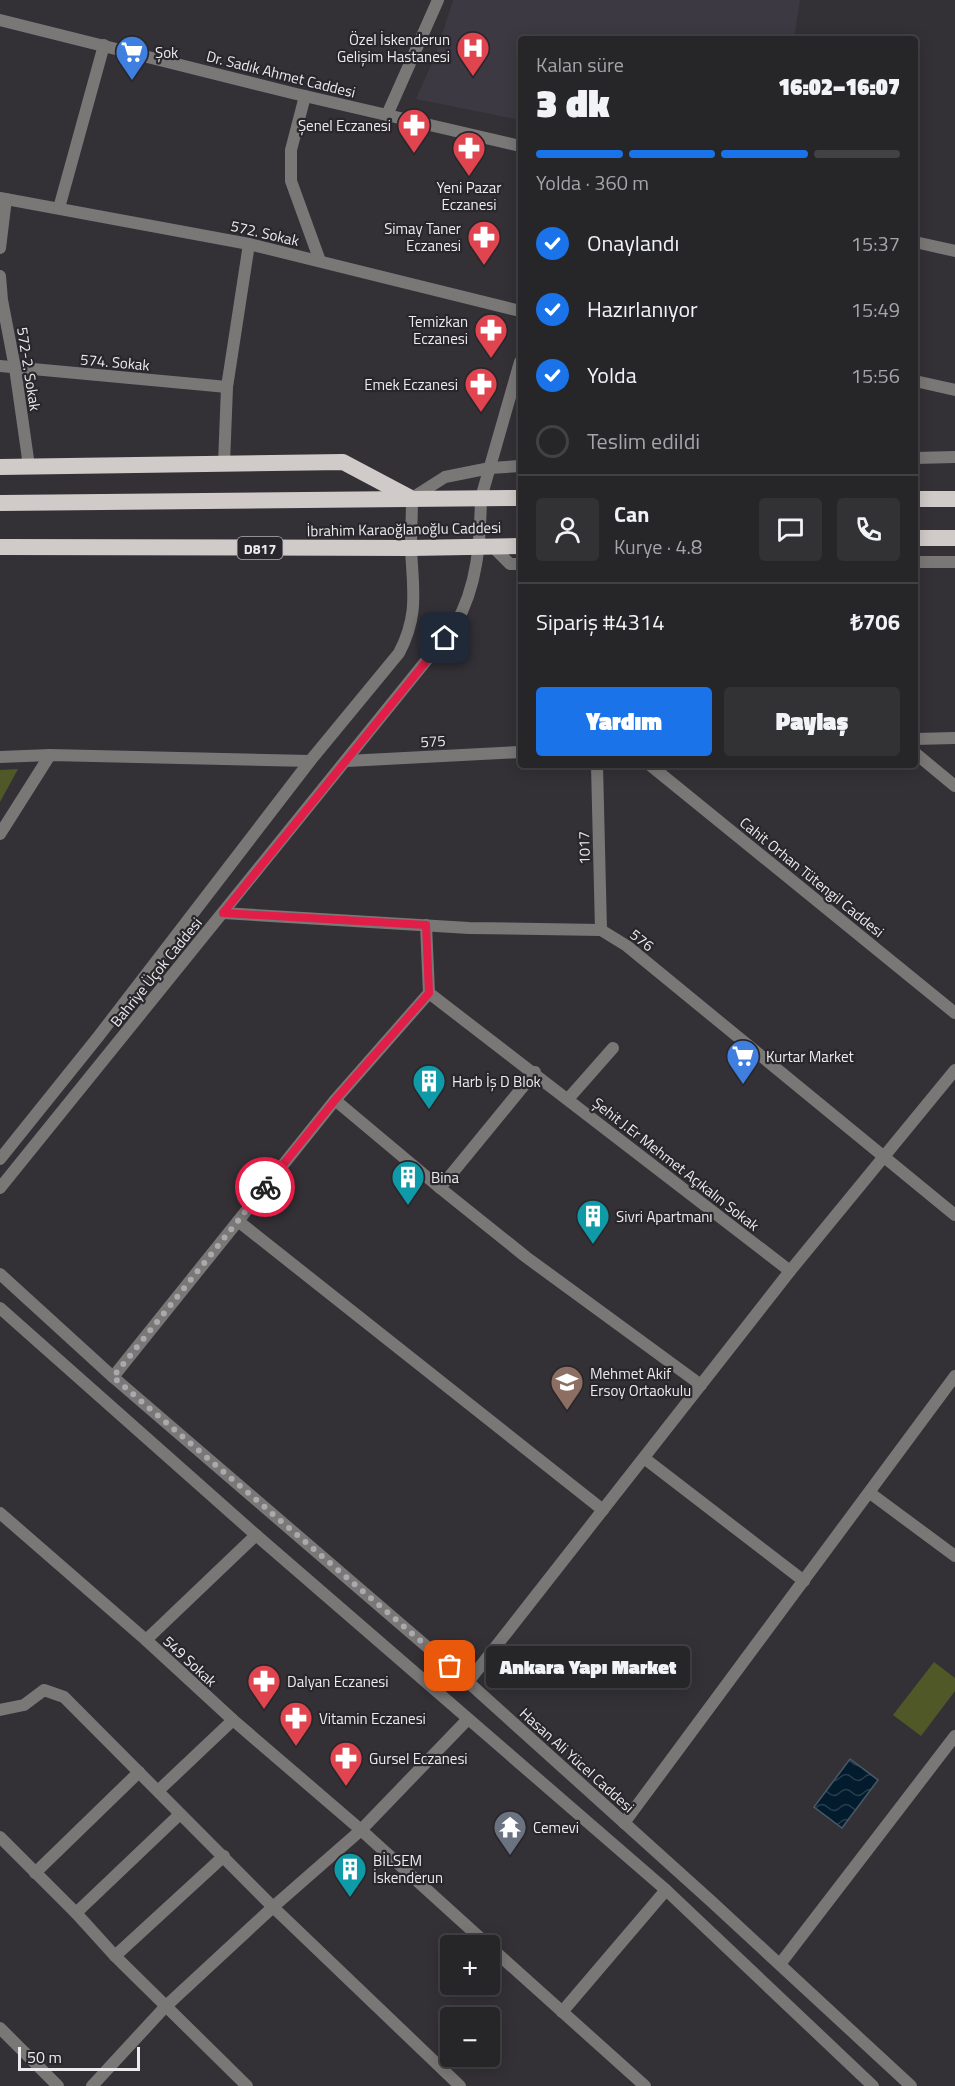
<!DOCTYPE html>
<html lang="tr">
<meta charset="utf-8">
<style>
body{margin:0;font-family:"Titillium Web",sans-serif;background:#323134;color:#f1f3f6;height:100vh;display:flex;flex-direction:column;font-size:22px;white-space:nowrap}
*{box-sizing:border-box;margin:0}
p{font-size:20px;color:#a4a5a8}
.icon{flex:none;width:33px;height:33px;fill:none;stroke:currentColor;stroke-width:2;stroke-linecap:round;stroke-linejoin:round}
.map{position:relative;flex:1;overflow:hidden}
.panel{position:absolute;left:518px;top:36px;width:400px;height:732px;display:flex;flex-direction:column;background:#262528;border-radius:6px;box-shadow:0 3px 15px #0003,0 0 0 2px #424245}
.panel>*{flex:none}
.buttons{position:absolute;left:440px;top:1935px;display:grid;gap:12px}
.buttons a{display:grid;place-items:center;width:60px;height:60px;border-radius:6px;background:#262528;box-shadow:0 3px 15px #0003,0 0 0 2px #424245;font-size:30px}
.scale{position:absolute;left:18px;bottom:15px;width:122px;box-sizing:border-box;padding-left:6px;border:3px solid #eceaed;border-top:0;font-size:16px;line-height:21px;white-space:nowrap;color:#eceaed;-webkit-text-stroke:4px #29272c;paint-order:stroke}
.pin{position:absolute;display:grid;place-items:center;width:51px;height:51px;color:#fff;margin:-26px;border-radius:12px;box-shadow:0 3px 9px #0006}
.courier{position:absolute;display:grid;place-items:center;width:60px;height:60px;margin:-30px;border:4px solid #e11d48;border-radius:50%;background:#fff;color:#222;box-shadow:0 2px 8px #0007}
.bubble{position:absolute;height:42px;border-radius:6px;background:#262528;box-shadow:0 3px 15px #0003,0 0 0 2px #424245;font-size:20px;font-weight:800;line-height:42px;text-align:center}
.head em{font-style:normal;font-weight:800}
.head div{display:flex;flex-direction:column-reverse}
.head{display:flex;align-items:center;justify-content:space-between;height:102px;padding:0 18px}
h1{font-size:39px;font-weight:800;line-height:45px}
.bar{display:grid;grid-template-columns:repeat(4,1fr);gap:9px 6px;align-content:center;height:72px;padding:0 18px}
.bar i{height:8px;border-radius:4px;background:#424245}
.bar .on{background:#1a73e8}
.bar p{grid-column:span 4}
.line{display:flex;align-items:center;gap:15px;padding:0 18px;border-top:2px solid #424245}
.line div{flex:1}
.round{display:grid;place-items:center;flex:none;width:63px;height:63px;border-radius:6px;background:#323134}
ol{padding:0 18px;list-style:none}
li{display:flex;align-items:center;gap:18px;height:66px}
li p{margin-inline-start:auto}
li .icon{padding:6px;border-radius:50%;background:#1a73e8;color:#fff;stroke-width:4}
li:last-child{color:#a4a5a8}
li i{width:33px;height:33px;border:3px solid #424245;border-radius:50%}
.action{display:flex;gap:12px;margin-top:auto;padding:12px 18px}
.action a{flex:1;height:69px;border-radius:6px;background:#1a73e8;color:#fff;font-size:24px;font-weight:800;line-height:69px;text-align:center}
.action a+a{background:#323134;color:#f1f3f6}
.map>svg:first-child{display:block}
</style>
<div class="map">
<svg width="955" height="2086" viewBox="0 0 955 2086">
<defs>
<pattern id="water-waves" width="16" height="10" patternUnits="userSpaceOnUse" patternTransform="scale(1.5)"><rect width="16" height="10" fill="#021c2e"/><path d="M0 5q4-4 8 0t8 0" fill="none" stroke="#273d4d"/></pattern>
</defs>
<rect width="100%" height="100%" fill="#333136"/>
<!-- built -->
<polygon fill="#3d3943" points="453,0 800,0 794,39 520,39 520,120 416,99 436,54"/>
<!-- green -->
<g fill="#505827">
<polygon points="18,769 0,802 0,770"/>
<polygon points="934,1662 955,1678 955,1691 921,1736 893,1715"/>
</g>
<!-- water -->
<polygon fill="url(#water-waves)" stroke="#485a67" stroke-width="1.5" points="850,1759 878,1780 842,1828 814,1807"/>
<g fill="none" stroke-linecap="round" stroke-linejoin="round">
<!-- minor -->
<g stroke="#7a7777" stroke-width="12">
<polyline points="305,96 291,150 291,181 320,261"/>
<polyline points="387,115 438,0"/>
<polyline points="0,198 249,244 520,311"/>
<polyline points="59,208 104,45"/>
<polyline points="0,248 6,199"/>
<polyline points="0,276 2,300 15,368 29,466"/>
<polyline points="0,366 227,387"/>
<polyline points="915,381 955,390"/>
<polyline points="915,458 955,457"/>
<polyline points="224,464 227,387 249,244"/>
<polyline points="412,498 445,477 490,468 520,466"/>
<polyline points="481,498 520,362"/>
<polyline points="492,546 510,564 520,564"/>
<polyline points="915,562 955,562"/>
<polyline points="915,739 955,738"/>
<polyline points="915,753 955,786"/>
<polyline points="0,757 50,755 310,761"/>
<polyline points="347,761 520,752"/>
<polyline points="597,765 601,930"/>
<polyline points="0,834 50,755"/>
<polyline points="223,913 469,928 601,930 627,946 955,1215"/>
<polyline points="429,993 790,1271"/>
<polyline points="568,1099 613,1048"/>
<polyline points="335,1100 440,1188 526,1257 701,1385"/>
<polyline points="440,1188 535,1072"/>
<polyline points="238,1221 603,1510"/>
<polyline points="113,1377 335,1100 429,993 426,925"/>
<polyline points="644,1458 804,1581"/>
<polyline points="870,1493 955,1556"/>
<polyline points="0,1513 146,1640 233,1720 361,1830 489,1946"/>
<polyline points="146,1640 256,1535"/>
<polyline points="468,1682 790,1271 955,1070"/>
<polyline points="0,1710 24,1705 44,1690 64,1697 273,1907 460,2086"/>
<polyline points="158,1791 233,1720"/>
<polyline points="624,1823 955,1376"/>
<polyline points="0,1837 76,1913 115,1956 247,2086"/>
<polyline points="35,1873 139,1772"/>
<polyline points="76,1913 180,1814"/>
<polyline points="489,1946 645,2086"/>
<polyline points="115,1956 224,1856"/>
<polyline points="780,1964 955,1736"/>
<polyline points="562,2012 666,1890"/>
<polyline points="0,2028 58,2086"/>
<polyline points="92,2086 165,2007 273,1907 361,1830 468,1719"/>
</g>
<!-- tertiary -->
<g stroke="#7a7777" stroke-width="12">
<polyline points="0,20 292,93 520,146"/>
<polyline points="915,242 955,251"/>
<polyline points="650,765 955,1013"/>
<path d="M0 1159 98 1037 310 761 399 653C419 615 413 590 411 549 411 532 412 515 412 498"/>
<path d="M0 1188 455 625C478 586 480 542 481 498"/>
<polyline points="0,1274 113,1377 468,1682 712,1902 911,2086"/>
<polyline points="0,1308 256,1535 666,1890 873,2086"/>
</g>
<!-- trunk -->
<g stroke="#d0cac8" stroke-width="16">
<polyline points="0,467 343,462 409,497"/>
<polyline points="915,499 955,499"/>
<polyline points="0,503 520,498"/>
<polyline points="915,538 955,538"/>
<polyline points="0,547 411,548 520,546"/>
</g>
</g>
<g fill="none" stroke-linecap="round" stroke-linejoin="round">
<!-- done -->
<polyline stroke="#aba9ad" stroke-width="6" stroke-dasharray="0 10.8" points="265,1187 113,1377 450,1666"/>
<!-- route -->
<polyline stroke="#e11d48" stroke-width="8" points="265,1187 335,1100 429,993 426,925 223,913 445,638"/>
</g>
<!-- icons -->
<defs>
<symbol id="hospital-pin" viewBox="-11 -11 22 30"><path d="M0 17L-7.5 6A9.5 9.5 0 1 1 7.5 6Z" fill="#e0444e" stroke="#29272c"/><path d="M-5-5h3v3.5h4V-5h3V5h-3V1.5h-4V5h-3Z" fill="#fff"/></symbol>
<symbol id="supermarket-pin" viewBox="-11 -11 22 30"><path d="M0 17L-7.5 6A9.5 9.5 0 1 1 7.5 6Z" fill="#3f7fe0" stroke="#29272c"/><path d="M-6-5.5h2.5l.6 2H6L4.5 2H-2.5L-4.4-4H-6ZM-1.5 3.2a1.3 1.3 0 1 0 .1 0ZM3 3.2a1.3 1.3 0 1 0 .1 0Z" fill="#fff"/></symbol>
<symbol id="pharmacy-pin" viewBox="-11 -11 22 30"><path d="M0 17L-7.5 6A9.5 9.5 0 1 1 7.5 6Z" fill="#e0444e" stroke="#29272c"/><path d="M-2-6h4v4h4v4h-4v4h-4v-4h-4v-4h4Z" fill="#fff"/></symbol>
<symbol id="building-pin" viewBox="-11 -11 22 30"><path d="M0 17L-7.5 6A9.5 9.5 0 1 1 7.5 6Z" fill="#0f9aa8" stroke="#29272c"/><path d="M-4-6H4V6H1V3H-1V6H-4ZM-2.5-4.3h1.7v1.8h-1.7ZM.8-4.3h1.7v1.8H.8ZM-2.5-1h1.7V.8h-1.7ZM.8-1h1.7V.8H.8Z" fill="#fff"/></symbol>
<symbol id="school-pin" viewBox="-11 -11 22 30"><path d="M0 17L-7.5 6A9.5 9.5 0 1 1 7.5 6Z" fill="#8d6e63" stroke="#29272c"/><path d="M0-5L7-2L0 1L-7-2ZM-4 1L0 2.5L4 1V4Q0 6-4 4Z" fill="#fff"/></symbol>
<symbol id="temple-pin" viewBox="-11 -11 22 30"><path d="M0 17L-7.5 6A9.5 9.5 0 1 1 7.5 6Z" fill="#6b7280" stroke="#29272c"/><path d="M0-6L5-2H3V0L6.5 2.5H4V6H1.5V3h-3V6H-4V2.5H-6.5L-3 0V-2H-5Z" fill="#fff"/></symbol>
</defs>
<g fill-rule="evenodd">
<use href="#hospital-pin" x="454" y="29" width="38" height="52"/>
<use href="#supermarket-pin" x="113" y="33" width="38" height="52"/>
<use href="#pharmacy-pin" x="395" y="106" width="38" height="52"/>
<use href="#pharmacy-pin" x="450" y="129" width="38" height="52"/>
<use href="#pharmacy-pin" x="465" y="218" width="38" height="52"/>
<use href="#pharmacy-pin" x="472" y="311" width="38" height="52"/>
<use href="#pharmacy-pin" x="462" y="365" width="38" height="52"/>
<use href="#supermarket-pin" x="724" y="1037" width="38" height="52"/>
<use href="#building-pin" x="410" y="1062" width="38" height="52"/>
<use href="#building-pin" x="389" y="1158" width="38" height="52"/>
<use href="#building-pin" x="574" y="1197" width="38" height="52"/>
<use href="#school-pin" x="548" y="1363" width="38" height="52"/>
<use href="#pharmacy-pin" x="245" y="1662" width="38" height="52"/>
<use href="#pharmacy-pin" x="277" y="1699" width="38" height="52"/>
<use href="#pharmacy-pin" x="327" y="1739" width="38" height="52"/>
<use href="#temple-pin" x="491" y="1808" width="38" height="52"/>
<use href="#building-pin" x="331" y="1850" width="38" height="52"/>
</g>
<g text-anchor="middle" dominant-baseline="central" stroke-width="4.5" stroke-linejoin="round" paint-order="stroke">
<!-- shield labels -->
<rect fill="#29272c" stroke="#b2b0b3" stroke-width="1.5" x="237.5" y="537" width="45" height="22" rx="4.5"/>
<g font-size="14" font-weight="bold" fill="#eceaed">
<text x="260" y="548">D817</text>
</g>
<!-- poi labels -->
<g font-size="15" fill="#eceaed" stroke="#29272c" text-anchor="start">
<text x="450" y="39" text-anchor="end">Özel İskenderun<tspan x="450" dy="17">Gelişim Hastanesi</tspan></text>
<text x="155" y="52">Şok</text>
<text x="391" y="125" text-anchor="end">Şenel Eczanesi</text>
<text x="469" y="187" text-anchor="middle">Yeni Pazar<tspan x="469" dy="17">Eczanesi</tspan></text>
<text x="461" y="228" text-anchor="end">Simay Taner<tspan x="461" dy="17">Eczanesi</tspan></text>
<text x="468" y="321" text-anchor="end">Temizkan<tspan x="468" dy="17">Eczanesi</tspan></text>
<text x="458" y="384" text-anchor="end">Emek Eczanesi</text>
<text x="766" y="1056">Kurtar Market</text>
<text x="452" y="1081">Harb İş D Blok</text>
<text x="431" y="1177">Bina</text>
<text x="616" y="1216">Sivri Apartmanı</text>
<text x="590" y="1373">Mehmet Akif<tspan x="590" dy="17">Ersoy Ortaokulu</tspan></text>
<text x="287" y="1681">Dalyan Eczanesi</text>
<text x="319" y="1718">Vitamin Eczanesi</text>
<text x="369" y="1758">Gursel Eczanesi</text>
<text x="533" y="1827">Cemevi</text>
<text x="373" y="1860">BİLSEM<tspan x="373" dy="17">İskenderun</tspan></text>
</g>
<!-- street labels -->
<g font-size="15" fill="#eceaed" stroke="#29272c">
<text transform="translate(281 74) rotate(14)">Dr. Sadık Ahmet Caddesi</text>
<text transform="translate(265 233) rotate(13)">572. Sokak</text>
<text transform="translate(115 362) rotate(5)">574. Sokak</text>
<text transform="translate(29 369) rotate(81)">572-2. Sokak</text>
<text transform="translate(404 529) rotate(-1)">İbrahim Karaoğlanoğlu Caddesi</text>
<text transform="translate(433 741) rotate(-3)">575</text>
<text transform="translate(584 848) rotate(-91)">1017</text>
<text transform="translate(812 877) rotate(39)">Cahit Orhan Tütengil Caddesi</text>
<text transform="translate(642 940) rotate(38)">576</text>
<text transform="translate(156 972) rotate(-51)">Bahriye Üçok Caddesi</text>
<text transform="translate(676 1164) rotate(38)">Şehit J.Er Mehmet Açıkalın Sokak</text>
<text transform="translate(190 1661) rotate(43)">549 Sokak</text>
<text transform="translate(577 1760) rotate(42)">Hasan Ali Yücel Caddesi</text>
</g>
</g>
</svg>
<div class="buttons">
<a>+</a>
<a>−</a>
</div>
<div class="scale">50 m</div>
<div class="pin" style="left:450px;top:1666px;background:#ea580c"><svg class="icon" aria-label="bag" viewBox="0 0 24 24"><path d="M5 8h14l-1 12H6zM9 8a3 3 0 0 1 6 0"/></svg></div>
<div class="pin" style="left:445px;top:638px;background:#1f2937"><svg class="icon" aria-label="home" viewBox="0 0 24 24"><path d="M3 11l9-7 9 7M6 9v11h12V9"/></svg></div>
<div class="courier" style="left:265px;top:1187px"><svg class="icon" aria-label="bike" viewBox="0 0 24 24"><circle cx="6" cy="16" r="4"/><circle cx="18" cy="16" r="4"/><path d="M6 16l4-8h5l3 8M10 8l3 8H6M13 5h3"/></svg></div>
<div class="bubble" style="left:486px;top:1646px;width:204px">Ankara Yapı Market</div>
<section class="panel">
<div class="head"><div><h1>3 dk</h1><p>Kalan süre</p></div><em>16:02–16:07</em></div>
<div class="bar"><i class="on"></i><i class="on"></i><i class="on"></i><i></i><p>Yolda · 360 m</p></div>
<ol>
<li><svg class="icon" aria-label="check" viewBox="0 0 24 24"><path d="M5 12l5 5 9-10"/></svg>Onaylandı<p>15:37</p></li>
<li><svg class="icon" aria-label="check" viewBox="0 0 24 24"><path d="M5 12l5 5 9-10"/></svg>Hazırlanıyor<p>15:49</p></li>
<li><svg class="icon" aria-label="check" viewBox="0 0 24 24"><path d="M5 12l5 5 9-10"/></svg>Yolda<p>15:56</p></li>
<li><i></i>Teslim edildi</li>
</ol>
<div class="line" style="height:108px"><a class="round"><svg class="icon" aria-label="person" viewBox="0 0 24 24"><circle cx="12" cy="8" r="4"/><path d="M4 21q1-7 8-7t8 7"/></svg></a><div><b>Can</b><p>Kurye · 4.8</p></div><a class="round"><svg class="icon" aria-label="chat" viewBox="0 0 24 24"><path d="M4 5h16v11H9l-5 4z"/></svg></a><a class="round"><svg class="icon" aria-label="phone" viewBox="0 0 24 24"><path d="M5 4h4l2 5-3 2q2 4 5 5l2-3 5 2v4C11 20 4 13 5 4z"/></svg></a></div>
<div class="line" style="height:78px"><div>Sipariş #4314</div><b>₺706</b></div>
<div class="action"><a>Yardım</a><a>Paylaş</a></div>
</section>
</div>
